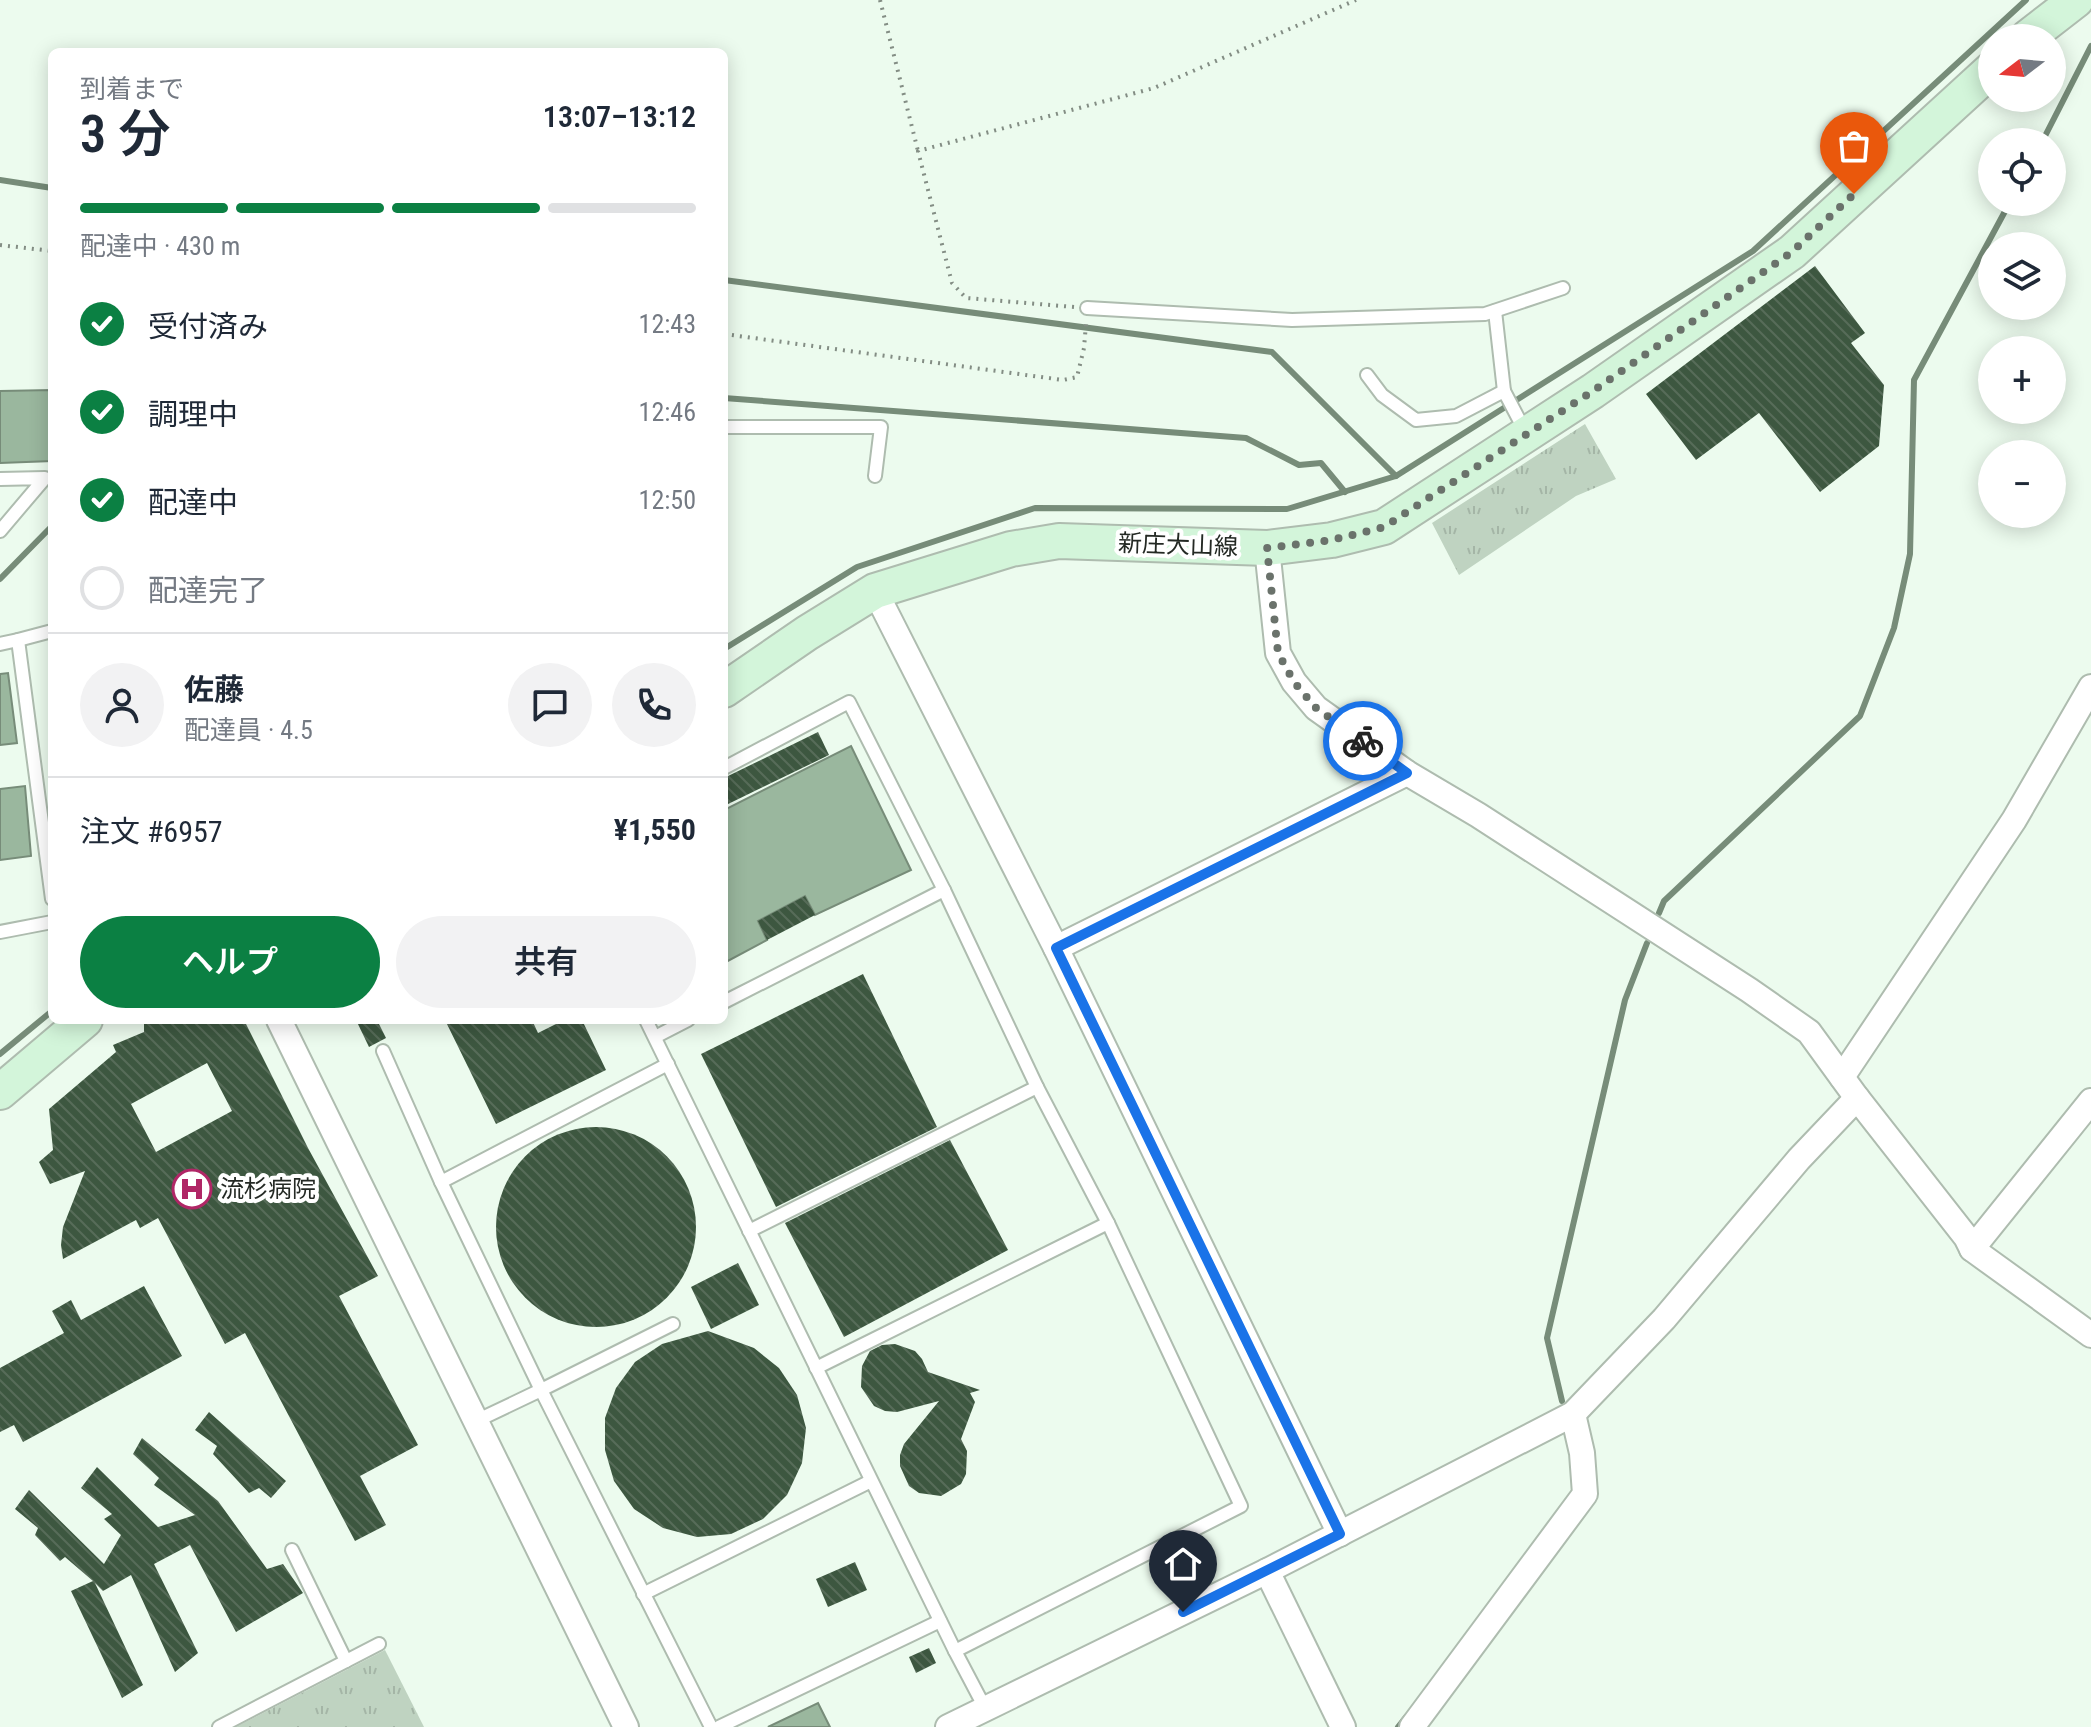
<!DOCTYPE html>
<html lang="ja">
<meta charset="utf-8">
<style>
body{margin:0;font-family:"Roboto Condensed","Noto Sans JP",sans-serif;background:#f2f2f3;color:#1f2937;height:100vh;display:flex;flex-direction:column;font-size:30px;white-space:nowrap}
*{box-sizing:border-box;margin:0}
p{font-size:26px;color:#747a83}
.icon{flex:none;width:44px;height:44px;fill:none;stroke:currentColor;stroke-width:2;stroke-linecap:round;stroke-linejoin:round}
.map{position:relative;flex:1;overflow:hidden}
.sheet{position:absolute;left:48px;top:48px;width:680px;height:976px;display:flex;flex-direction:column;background:#fff;border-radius:12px;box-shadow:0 4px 20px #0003}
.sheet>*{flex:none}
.needle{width:52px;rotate:254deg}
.fabs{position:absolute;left:1978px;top:24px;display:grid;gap:16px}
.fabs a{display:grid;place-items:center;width:88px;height:88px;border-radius:50%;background:#fff;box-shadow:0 4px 20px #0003;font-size:40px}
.pin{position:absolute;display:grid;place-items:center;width:68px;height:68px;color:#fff;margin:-82px -34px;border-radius:50% 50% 50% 0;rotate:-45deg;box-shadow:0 0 8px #0007}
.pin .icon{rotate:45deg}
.courier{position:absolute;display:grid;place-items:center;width:80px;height:80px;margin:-40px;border:6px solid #1a73e8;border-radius:50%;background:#fff;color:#222;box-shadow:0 2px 10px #0007}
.headline em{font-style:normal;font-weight:600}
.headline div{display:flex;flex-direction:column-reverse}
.headline{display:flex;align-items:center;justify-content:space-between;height:136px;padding:0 32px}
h1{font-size:52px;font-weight:600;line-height:60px}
.bar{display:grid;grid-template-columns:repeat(4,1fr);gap:12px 8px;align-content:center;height:96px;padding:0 32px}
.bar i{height:10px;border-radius:6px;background:#e0e1e3}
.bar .selected{background:#0b8043}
.bar p{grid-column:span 4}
.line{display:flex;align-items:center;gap:20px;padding:0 32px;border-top:2px solid #e0e1e3}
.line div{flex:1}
.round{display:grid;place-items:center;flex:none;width:84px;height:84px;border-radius:42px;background:#f2f2f3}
ol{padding:0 32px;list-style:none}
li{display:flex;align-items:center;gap:24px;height:88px}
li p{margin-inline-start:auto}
li .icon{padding:8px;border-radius:50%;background:#0b8043;color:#fff;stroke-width:4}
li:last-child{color:#747a83}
li i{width:44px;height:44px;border:4px solid #e0e1e3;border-radius:50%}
.action{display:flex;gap:16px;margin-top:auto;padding:16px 32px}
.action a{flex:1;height:92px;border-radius:48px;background:#0b8043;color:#fff;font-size:32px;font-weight:600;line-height:92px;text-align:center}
.action a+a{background:#f2f2f3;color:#1f2937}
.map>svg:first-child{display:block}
</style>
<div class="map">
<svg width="2091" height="1727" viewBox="0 0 2091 1727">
<defs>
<pattern id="grass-tufts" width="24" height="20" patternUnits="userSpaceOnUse" patternTransform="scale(2)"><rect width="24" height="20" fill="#bfd3c1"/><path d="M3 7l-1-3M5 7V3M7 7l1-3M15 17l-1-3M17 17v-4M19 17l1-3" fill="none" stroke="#a4b5a6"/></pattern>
<pattern id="building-back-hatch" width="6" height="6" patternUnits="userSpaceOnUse" patternTransform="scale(2)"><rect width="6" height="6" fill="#3d5740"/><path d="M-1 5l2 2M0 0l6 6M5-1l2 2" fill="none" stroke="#576c59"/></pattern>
</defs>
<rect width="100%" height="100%" fill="#ecfbee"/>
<!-- grass -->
<g fill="url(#grass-tufts)">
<polygon points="1585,424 1616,479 1576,496 1459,575 1432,523"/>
<polygon points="385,1650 424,1727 236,1727"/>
</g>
<!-- water -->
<g fill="#9ab79e" stroke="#778c79" stroke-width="2">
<polygon points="52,390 52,461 0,463 0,391"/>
<polygon points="8,673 17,743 0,745 0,674"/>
<polygon points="851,746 911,870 815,915 805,896 758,921 767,940 724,963 724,810"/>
<polygon points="25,786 31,856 0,860 0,789"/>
<polygon points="818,1703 830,1727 768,1727"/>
</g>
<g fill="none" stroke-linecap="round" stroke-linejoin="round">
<!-- stream -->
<g stroke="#778c79" stroke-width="6">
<polyline points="2042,142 2091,46"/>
<polyline points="0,180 52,188"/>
<polyline points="724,280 1272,352 1396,476"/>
<polyline points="724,398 1246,438 1299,465 1321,463 1345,492"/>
<polyline points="0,579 52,526"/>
<polyline points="724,649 857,567 1035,508 1287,509 1396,476 1753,251 2026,0"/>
<polyline points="1659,913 1664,901 1860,716 1894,628 1910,554 1914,380 2010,202"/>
<polyline points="0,1054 52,1011"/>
<polyline points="1562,1401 1547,1338 1625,1000 1647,943"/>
<polyline points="1398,1727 1406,1717"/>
</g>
</g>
<!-- building -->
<g fill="url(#building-back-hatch)" fill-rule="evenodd">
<polygon points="1815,266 1865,333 1851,343 1884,385 1879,446 1820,492 1759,413 1696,460 1646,394"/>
<polygon points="818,732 829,755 724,806 724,778"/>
<polygon points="805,896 815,915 767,940 758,921"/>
<polygon points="863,974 937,1127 776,1207 701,1054"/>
<path d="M144 1020H244L308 1148 378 1276 339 1296 418 1445 360 1476 386 1525 355 1541 245 1333 225 1344 158 1218 140 1228 136 1220 63 1259 61 1245 63 1227 85 1171 50 1184 39 1162 53 1150 49 1109 116 1052 113 1045 144 1032ZM207 1063 232 1111 156 1152 131 1104Z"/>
<polygon points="356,1020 377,1020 386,1038 369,1047"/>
<polygon points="445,1020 532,1020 538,1033 564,1020 582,1020 606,1070 496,1124"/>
<circle cx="596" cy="1227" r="100"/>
<polygon points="950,1140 1008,1250 844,1337 785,1223"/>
<polygon points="738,1263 759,1305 711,1329 691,1287"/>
<polygon points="144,1286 182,1356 23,1442 14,1425 0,1432 0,1368 64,1333 52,1311 71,1300 81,1320"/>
<polygon points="708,1331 754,1348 779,1368 797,1395 806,1428 802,1463 787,1495 763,1519 731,1534 697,1537 663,1528 634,1509 614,1481 605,1450 605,1418 616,1388 635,1362 662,1344"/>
<polygon points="895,1344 915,1351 922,1359 928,1372 980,1390 970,1393 975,1402 961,1439 967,1451 966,1474 961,1484 941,1496 919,1493 909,1486 900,1466 900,1455 904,1444 939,1401 897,1412 885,1411 874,1406 861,1387 862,1366 870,1351 882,1345"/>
<polygon points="209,1412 286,1481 271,1498 259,1488 249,1493 213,1454 217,1446 195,1430"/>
<polygon points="142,1438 218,1501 267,1569 283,1564 303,1593 236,1632 190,1545 154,1564 198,1653 175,1672 131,1575 103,1591 95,1583 143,1685 122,1698 71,1591 93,1581 65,1557 60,1561 35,1535 38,1528 15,1509 29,1490 104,1564 121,1535 104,1519 112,1514 81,1488 97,1467 158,1527 195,1515 154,1485 159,1478 133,1454"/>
<polygon points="855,1562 867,1590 828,1607 816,1579"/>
<polygon points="929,1648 936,1663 916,1673 909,1657"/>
</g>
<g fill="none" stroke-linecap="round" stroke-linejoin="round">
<defs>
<g id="lane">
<polyline points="1087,308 1292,320 1485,314 1563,288"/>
<polyline points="1495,311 1504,391"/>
<polyline points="1367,375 1382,395 1416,420 1456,416 1504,391 1525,431"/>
<polyline points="724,427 881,427 875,476"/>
<polyline points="0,479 45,478 0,531"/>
<polyline points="18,640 52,631"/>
<polyline points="0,644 18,640 52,899"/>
<polyline points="724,768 849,702 944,890 724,1002"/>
<polyline points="0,932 52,922"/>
<polyline points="646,1020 955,1651 985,1708"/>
<polyline points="655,1037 688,1020"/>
<polyline points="383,1051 441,1182 668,1064"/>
<polyline points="441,1182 541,1390 673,1324"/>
<polyline points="749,1231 1037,1087 944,890"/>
<polyline points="816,1368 1108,1223 1037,1087"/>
<polyline points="476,1421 541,1390 711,1727"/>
<polyline points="292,1550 346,1661"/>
<polyline points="643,1594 871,1481"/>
<polyline points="955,1651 1241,1506 1108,1223"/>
<polyline points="219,1727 379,1644"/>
<polyline points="719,1727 940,1621"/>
</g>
<g id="street">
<polyline points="1267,548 1278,653 1294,682 1316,708 1407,773 1478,815 1749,990 1809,1032 1857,1098 1966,1237 1972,1249 2091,1335"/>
<polyline points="875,591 1056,948 1340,1534"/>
<polyline points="1056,948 1407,773"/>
<polyline points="279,1020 626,1727"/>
<polyline points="1842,1077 2014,820 2091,687"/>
<polyline points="1972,1249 2091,1101"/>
<polyline points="1267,1571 1343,1727"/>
<polyline points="948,1727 1267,1571 1573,1414 1664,1319 1799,1159 1857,1098"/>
<polyline points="1412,1727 1585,1494 1582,1453 1573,1414"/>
</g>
<g id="secondary">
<polyline points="2027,38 2076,0"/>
<polyline points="724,690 807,633 875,591 1011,549 1059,541 1267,548 1332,540 1384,527 1593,391 1792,252 1992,69"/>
<polyline points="0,1092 85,1020"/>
</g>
</defs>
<!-- lane casing -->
<use href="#lane" stroke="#aebcaf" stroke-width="16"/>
<!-- street casing -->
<use href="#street" stroke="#aebcaf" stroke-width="28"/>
<!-- secondary casing -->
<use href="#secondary" stroke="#aebcaf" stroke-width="38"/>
<!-- path -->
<g stroke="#838d84" stroke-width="4" stroke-dasharray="2 6" stroke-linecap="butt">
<polyline points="880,0 918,151"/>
<polyline points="0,245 52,251"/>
<polyline points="1074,307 966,298 952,283 918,151 1154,88 1356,0"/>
<polyline points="724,334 1063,380 1077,377 1084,348 1086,324"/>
</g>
<!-- lane -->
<use href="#lane" stroke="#fff" stroke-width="12"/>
<!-- street -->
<use href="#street" stroke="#fff" stroke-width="24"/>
<!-- secondary -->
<use href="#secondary" stroke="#d3f5da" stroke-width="34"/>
</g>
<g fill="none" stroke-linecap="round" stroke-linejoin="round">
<!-- done -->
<polyline stroke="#6a726b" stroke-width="8" stroke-dasharray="0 14.4" points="1363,741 1316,708 1294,682 1278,653 1267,548 1332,540 1384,527 1593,391 1792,252 1854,194"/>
<!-- route -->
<polyline stroke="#1a73e8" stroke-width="10" points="1183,1612 1340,1534 1056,948 1407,773 1363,741"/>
</g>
<!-- icons -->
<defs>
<symbol id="hospital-ring" viewBox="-11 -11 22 22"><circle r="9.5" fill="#fff" stroke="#b02666" stroke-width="1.5"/><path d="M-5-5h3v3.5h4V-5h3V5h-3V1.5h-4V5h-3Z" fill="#b02666"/></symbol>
</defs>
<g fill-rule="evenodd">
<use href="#hospital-ring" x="170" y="1167" width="44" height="44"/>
</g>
<g text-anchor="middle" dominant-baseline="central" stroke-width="8" stroke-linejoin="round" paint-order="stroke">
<!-- street labels -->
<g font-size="24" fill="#242924" stroke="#fff">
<text transform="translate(1178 545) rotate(2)">新庄大山線</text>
</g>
<!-- poi labels -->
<g font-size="24" fill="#242924" stroke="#fff" text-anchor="start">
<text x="220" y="1189">流杉病院</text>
</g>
</g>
</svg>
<div class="fabs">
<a><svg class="needle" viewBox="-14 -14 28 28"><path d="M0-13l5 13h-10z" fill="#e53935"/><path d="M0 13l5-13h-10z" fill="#747a83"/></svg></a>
<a><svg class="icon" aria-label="locate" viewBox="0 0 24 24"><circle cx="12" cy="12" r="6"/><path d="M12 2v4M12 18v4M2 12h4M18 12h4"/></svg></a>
<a><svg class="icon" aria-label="layers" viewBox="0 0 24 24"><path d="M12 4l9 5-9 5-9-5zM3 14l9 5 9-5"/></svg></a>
<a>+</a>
<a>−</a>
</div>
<div class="pin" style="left:1854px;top:194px;background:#ea580c"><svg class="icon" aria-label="bag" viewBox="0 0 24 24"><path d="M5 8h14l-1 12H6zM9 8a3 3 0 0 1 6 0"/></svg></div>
<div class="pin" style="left:1183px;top:1612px;background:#1f2937"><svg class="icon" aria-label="home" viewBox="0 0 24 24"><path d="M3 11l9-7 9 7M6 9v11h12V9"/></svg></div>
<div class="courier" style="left:1363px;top:741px"><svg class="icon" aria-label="bike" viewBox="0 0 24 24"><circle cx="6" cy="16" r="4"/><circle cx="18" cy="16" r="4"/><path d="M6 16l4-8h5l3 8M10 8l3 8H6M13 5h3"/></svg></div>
<section class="sheet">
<div class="headline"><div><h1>3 分</h1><p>到着まで</p></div><em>13:07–13:12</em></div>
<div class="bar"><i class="selected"></i><i class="selected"></i><i class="selected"></i><i></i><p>配達中 · 430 m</p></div>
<ol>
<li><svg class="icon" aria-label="check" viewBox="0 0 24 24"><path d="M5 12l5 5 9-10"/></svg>受付済み<p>12:43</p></li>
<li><svg class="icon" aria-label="check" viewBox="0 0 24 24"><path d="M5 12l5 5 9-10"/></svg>調理中<p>12:46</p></li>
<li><svg class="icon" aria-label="check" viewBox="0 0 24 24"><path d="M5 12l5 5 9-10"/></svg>配達中<p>12:50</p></li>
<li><i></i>配達完了</li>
</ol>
<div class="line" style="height:144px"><a class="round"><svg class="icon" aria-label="person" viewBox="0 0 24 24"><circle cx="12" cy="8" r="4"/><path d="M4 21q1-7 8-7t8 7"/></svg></a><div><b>佐藤</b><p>配達員 · 4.5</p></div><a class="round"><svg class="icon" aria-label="chat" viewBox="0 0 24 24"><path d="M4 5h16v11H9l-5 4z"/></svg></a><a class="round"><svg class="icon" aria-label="phone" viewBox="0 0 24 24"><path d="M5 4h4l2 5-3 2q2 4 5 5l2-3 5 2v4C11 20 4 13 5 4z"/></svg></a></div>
<div class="line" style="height:104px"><div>注文 #6957</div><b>¥1,550</b></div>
<div class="action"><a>ヘルプ</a><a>共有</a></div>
</section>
</div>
